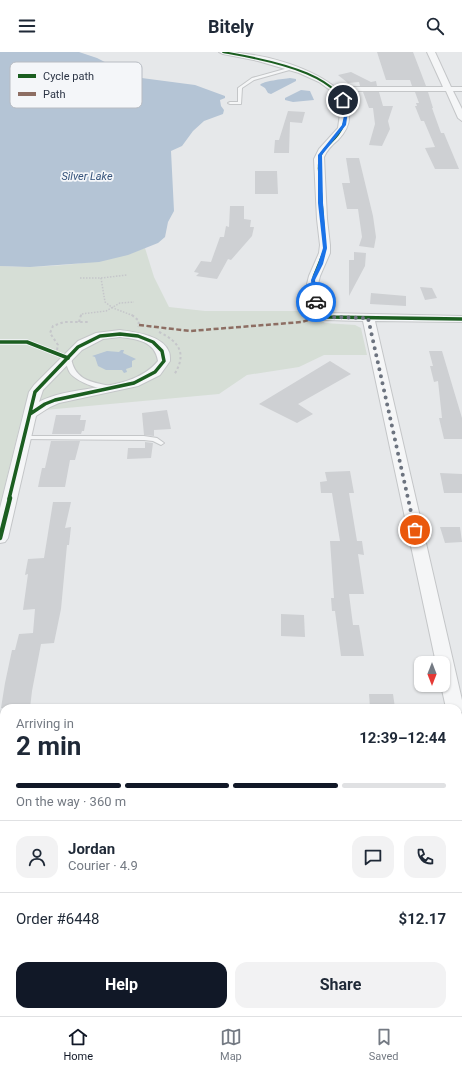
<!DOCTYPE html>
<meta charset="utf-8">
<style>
body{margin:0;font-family:Roboto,sans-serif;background:#f2f2f3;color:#1f2937;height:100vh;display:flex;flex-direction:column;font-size:15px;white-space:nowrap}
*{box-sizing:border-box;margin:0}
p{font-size:13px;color:#747a83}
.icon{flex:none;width:22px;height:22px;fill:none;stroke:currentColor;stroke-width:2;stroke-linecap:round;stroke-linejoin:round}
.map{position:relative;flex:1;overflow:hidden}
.details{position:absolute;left:0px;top:652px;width:462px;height:312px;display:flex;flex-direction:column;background:#fff;border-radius:12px 12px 0 0;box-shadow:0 1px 3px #0004}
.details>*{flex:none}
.needle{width:26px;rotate:180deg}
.fabs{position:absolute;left:414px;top:604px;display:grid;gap:8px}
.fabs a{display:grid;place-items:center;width:36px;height:36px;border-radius:8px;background:#fff;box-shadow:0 1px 3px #0004;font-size:20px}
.pin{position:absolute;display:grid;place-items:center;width:34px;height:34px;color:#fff;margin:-17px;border:2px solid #fff;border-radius:50%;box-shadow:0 1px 4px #0007}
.courier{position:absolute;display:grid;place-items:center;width:40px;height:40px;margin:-20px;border:3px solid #1a73e8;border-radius:50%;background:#fff;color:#222;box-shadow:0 1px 5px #0007}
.summary em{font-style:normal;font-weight:700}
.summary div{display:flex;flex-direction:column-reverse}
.summary{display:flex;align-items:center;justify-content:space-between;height:68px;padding:0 16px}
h1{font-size:26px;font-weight:700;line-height:30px}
.bar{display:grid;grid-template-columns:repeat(4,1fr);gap:6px 4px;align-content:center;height:48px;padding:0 16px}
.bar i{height:5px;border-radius:3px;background:#e0e1e3}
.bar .active{background:#111827}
.bar p{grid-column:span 4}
.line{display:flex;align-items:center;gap:10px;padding:0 16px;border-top:1px solid #e0e1e3}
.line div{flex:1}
.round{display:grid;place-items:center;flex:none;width:42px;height:42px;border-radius:12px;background:#f2f2f3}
.primary-button{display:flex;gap:8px;margin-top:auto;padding:8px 16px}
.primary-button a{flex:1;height:46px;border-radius:12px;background:#111827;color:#fff;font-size:16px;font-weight:700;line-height:46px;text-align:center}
.primary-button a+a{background:#f2f2f3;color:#1f2937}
header{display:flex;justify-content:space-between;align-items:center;height:52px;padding:0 16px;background:#fff;font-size:18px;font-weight:700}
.menu{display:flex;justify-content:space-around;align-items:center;height:56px;border-top:1px solid #e0e1e3;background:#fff;font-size:11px;color:#747a83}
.menu a{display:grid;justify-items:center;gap:2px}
.menu .active{color:#111827}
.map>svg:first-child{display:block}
</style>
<header><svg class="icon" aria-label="menu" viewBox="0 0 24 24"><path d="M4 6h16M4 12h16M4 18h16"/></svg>Bitely<svg class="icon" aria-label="search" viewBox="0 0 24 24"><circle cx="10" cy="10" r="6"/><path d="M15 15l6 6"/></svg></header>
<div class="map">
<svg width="462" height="964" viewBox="0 0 462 964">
<rect width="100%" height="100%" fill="#e6e8ea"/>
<!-- green -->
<path fill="#d6ded6" d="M145 196 154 225 169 255 205 259H308L325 271 355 273 361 276 367 303H324L299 315 247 323 219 342 23 360 0 453V214C49 216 99 213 145 196Z"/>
<!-- water -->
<g fill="#b4c4d5">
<polygon points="0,0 79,0 97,6 134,25 195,33 225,44 225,46 220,48 221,54 224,58 223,62 204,69 193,79 182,94 171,99 174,159 168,170 165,185 158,191 128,203 99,210 30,215 0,214"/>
<path d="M290 26 296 27V29L271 42 268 41 265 36 260 33C263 29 283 27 290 26Z"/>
<polygon points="301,38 310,39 314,48 293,50 285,48 285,46"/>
<polygon points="121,298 124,298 123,301 136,307 132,309 132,315 126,317 127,320 124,321 122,318 106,318 98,314 95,305 92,304 107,299 119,300"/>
</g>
<!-- building -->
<g fill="#ced0d3">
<polygon points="377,0 413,0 426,34 412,34 410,28 386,28"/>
<polygon points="351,20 371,30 376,29 377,34 360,34 359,30 348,31 338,23"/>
<polygon points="363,40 379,40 383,54 393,54 388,69 390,77 382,94 369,93 375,72 373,56 369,56"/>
<polygon points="415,40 428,40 433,56 432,56 441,81 444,81 446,86 459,117 435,117 425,96 435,95 424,69 421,69 415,54 417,54 416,51 419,51"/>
<polygon points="288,59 305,60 302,71 290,70 289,101 274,101 275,88 279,88"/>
<polygon points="346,106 359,106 373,164 376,185 374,196 359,194 362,185 358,157 347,157 342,131 350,131"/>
<polygon points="255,119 277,119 278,142 255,142"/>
<polygon points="230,154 244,154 244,167 251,168 250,175 254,175 252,184 231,208 228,207 217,227 196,224 199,221 194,220 201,209 211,210 220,185 224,185 226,174 229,175"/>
<polygon points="354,200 366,201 365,214 349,244 349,208 354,208"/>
<polygon points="420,235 432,236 437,246 425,248"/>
<polygon points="371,241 406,244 406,254 370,252"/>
<polygon points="429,299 442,299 462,366 462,387 444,387 439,366 442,366 438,329 434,330 430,314 433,314"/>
<polygon points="330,309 351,322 298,352 313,362 297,371 259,352"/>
<polygon points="167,358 171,377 154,378 154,384 144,383 142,361"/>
<polygon points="56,363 81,363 80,368 86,368 84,379 82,379 81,382 52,382"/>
<polygon points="51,389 80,389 75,408 70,408 65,435 38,435 42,416 45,416"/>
<polygon points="145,390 153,391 151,406 127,407 128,396 145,396"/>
<polygon points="350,419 354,441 349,441 357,489 362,489 364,503 358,502 364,542 349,542 353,573 359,573 364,604 341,604 335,559 332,559 331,546 334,546 330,489 340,489 332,441 321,441 320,430 327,429 325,420"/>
<polygon points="440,421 462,422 462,441 444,441"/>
<polygon points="53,450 71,450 65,476 71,475 69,493 67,493 61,557 54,591 41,592 32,639 30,656 1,656 5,631 12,598 15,598 19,582 33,581 35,557 23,558 28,522 25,523 28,507 44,506"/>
<polygon points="440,475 460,475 462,490 445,491"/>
<polygon points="281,562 304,563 305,585 281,584"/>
<polygon points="369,642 393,642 395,656 370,656"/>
</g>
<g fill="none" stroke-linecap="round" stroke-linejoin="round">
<defs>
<g id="lane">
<polygon points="292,15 293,17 254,28 242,36 241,52 230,52 228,51 230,50 238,50 238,36 252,26"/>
<path d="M68 304 71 306C75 330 94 330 114 335V337C102 339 78 331 70 321 67 316 66 311 65 306Z"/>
<polygon points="24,384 144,384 157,386 164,391 161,393 153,389 144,388 22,387 21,386"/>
<polygon points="29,960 39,960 38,964 28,964"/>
</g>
<g id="street">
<path d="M219 0C256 0 305 12 335 35H443L427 0H435L451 35H462V39H453L462 57V69L458 66 446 39H340C351 58 354 71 338 88 332 93 327 98 324 105L327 167 330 193V201L320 224 318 232 325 261 462 264V270L375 269 462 648V660L459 662 462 663V695L458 693V656H446L441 633H443V611H436L363 269 326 268 316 266 311 251 307 232 309 224 319 201 320 193 317 167 314 107 319 97 338 76 341 55 334 41 319 30 299 21 258 9 223 2Z"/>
<path d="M120 278C134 280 163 283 169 300 170 302 170 306 170 309L160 323 138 334 59 351 50 355 36 364 8 486 5 490 0 491V456L29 340 34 333 78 289 96 281ZM120 285C137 287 155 289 158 309 131 342 74 331 39 350L43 338 82 298 103 287Z"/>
<rect x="177" y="960" width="22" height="4"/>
</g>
<g id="secondary">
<rect x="0" y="875" width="4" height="30"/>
<rect x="458" y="876" width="4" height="30"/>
</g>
</defs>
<!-- lane casing -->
<use href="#lane" stroke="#c4c6c8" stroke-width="2"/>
<!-- street casing -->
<use href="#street" stroke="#c4c6c8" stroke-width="2"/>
<!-- secondary casing -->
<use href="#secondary" stroke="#c4c6c8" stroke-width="2"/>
<!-- path-far1 -->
<g stroke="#c5c6ca" stroke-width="1.5" stroke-dasharray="1.5 1.5" stroke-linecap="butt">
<polyline points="80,226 101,226 127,223"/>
<polyline points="101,226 105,250 113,256 134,264"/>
<polyline points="81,264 81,262 106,259 120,251 134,250"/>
</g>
<!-- path -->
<g stroke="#c5c6ca" stroke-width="2" stroke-dasharray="2.5 2.5" stroke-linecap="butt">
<polyline points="132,263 139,269 138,275"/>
<polyline points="79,270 81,263"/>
<path d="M159 280C180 290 187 302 174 323"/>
<polyline points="53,301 57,298 58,293 50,281 53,274 64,270 90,270"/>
</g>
<!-- lane -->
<use href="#lane" fill="#f5f6f7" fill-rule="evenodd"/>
<!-- street -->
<use href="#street" fill="#f5f6f7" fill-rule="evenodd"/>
<!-- secondary -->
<use href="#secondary" fill="#f8f8f8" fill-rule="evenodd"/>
<!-- quiet -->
<polyline stroke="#8d6e63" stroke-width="2.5" stroke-dasharray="5 2.5" stroke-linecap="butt" points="139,273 190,279 302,270 320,264"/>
<defs>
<path id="cycleway-far3" d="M223 0C256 6 363 22 343 74 336 93 317 93 319 117"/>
<polyline id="cycleway-far2" points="319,116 325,197 314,224 313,232 320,264"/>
<g id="cycleway-far1">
<polyline points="320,263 326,265 462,267"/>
<polyline points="0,290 27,290 68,306"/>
<polyline points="9,447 35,340 78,295 100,284 120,282 138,284 153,290 162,299 164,309 155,320 134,331 55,348 45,352 30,362"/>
</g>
<polyline id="cycleway" points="0,486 10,446"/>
</defs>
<!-- cycleway-far3 casing -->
<use href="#cycleway-far3" stroke="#f4f6f9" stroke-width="3.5"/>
<!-- cycleway-far2 casing -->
<use href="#cycleway-far2" stroke="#f4f6f9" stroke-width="4"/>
<!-- cycleway-far1 casing -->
<use href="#cycleway-far1" stroke="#f4f6f9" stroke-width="5.5"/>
<!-- cycleway casing -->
<use href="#cycleway" stroke="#f4f6f9" stroke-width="7"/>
<!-- cycleway-far3 -->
<use href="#cycleway-far3" stroke="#1b5e20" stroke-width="2"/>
<!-- cycleway-far2 -->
<use href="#cycleway-far2" stroke="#1b5e20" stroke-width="2.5"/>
<!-- cycleway-far1 -->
<use href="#cycleway-far1" stroke="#1b5e20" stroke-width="3.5"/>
<!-- cycleway -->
<use href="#cycleway" stroke="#1b5e20" stroke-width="4.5"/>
</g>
<!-- route -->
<polygon fill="#1a73e8" points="343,47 348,59 346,73 322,103 323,151 327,196 323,212 315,228 318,250 316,252 313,250 311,228 318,212 323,196 318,151 318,103 342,73 345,59 341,48"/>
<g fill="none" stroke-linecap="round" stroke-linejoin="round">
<!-- done -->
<polyline stroke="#6c737f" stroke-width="4" stroke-dasharray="0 7.2" points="316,250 320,264 326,265 368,266 415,478"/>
</g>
<g text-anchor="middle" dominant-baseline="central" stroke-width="3.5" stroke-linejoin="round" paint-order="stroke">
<!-- far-water labels -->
<g font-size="11" font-style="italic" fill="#34527a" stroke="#f4f6f9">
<text x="87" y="124">Silver Lake</text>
</g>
</g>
<!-- legend -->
<rect x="10" y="10" width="132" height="46" rx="6" fill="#f4f6f9" stroke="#b8bcc3" stroke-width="1"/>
<rect x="18" y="22" width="18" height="4" fill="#1b5e20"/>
<rect x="18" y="40" width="18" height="4" fill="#8d6e63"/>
<g font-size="11" fill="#2b3445">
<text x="43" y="28">Cycle path</text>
<text x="43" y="46">Path</text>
</g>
</svg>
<div class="fabs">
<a><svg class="needle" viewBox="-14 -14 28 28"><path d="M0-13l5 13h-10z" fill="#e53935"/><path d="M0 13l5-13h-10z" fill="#747a83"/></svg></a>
</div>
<div class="pin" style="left:415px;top:478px;background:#ea580c"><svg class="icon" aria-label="bag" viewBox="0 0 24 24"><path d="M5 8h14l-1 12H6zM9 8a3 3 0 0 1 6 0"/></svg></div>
<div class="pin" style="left:343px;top:48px;background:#1f2937"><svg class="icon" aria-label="home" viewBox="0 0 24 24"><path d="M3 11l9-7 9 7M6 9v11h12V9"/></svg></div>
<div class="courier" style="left:316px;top:250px"><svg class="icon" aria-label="car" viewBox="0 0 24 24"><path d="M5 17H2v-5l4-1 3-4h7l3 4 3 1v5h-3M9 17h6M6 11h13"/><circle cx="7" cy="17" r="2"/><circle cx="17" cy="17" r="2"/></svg></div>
<section class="details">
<div class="summary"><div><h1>2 min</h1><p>Arriving in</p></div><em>12:39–12:44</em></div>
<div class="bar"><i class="active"></i><i class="active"></i><i class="active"></i><i></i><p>On the way · 360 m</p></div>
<div class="line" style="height:72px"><a class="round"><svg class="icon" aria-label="person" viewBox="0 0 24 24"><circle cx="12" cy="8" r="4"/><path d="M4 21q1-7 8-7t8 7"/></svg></a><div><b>Jordan</b><p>Courier · 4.9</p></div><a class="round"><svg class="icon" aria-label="chat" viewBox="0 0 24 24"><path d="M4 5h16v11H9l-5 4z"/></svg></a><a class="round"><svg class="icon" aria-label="phone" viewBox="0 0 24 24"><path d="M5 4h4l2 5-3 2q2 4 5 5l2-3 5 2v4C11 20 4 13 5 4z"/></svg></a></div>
<div class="line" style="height:52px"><div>Order #6448</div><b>$12.17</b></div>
<div class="primary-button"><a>Help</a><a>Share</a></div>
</section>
</div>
<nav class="menu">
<a class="active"><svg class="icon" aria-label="home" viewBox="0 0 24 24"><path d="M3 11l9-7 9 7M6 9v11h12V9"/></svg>Home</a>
<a><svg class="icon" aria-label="map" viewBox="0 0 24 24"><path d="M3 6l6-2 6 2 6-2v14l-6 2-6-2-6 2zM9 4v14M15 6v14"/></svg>Map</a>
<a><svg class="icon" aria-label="saved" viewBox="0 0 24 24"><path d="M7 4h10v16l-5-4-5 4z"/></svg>Saved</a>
</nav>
